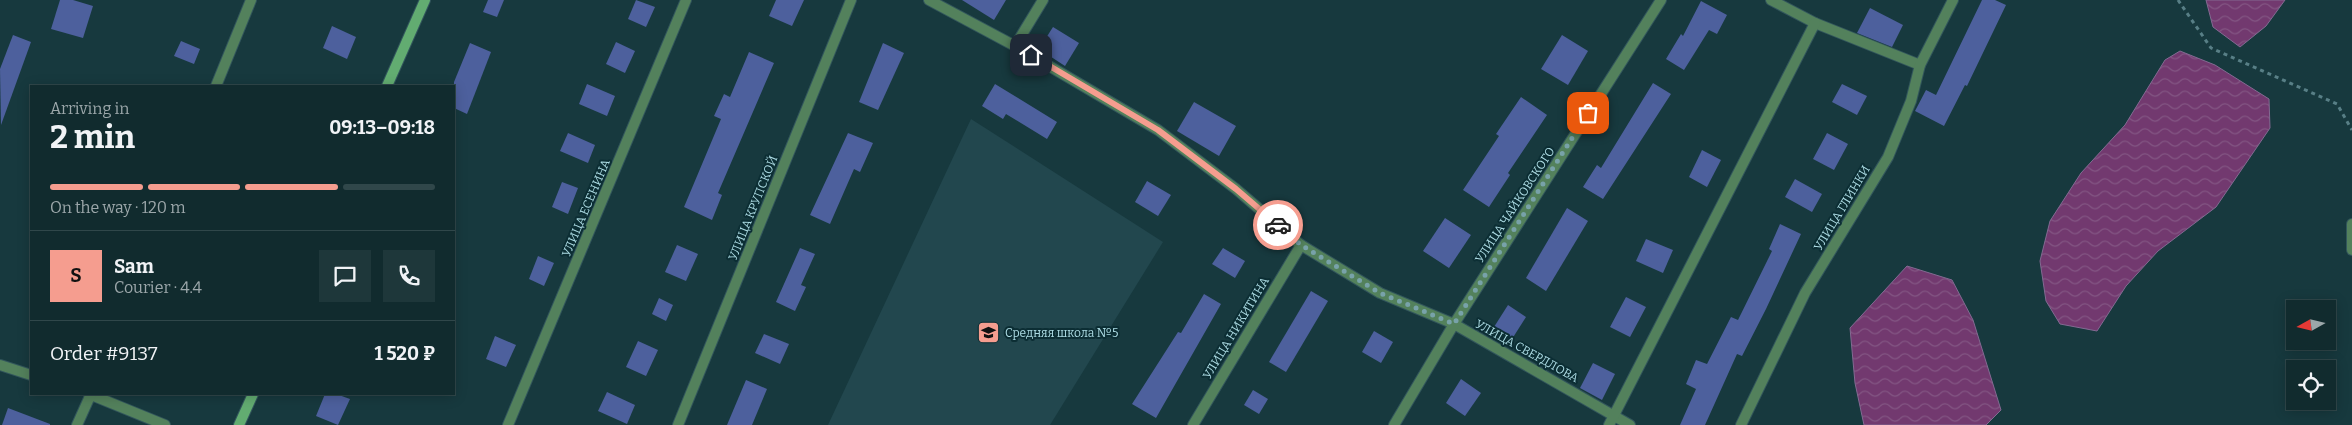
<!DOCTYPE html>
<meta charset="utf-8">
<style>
body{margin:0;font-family:Bitter,serif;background:#1e373a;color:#f1f3f6;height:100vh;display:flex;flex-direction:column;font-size:19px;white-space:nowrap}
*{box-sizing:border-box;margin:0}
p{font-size:16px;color:#9ca7aa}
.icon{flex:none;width:28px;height:28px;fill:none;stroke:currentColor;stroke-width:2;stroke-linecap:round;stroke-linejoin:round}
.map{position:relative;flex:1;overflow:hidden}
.side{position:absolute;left:30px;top:85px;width:425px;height:310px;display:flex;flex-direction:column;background:#112b2e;border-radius:0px;box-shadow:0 2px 12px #0003,0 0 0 1px #30474a}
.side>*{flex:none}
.needle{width:32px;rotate:262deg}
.buttons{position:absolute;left:2286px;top:300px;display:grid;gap:10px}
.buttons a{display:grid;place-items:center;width:50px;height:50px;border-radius:0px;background:#112b2e;box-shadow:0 2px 12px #0003,0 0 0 1px #30474a;font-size:25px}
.pin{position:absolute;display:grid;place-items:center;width:42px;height:42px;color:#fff;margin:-21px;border-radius:10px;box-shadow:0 2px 8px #0006}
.courier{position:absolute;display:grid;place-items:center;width:50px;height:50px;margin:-25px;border:4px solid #f59d8f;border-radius:50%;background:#fff;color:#222;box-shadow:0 1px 6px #0007}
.summary em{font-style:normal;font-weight:700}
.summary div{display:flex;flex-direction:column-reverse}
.summary{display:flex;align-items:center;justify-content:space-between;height:85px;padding:0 20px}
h1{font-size:32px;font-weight:700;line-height:38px}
.bar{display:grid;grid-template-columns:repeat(4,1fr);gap:8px 5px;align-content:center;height:60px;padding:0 20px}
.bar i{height:6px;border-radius:4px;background:#30474a}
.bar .on{background:#f59d8f}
.bar p{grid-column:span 4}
.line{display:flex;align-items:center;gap:12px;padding:0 20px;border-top:1px solid #30474a}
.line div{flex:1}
.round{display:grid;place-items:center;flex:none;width:52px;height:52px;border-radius:0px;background:#1e373a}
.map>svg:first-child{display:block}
</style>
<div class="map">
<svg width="2352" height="425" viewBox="0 0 2352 425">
<defs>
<pattern id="water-waves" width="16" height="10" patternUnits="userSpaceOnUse" patternTransform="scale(1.25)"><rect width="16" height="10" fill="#72396f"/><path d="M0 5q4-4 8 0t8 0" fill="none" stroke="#835583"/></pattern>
</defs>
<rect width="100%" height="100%" fill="#17393e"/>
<!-- built -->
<polygon fill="#22474e" points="971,119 1163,242 1050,425 828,425"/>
<!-- water -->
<g fill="url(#water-waves)" stroke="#836a92">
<polygon points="2206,0 2285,0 2266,26 2240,47 2213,27"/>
<polygon points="2180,51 2215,65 2269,99 2270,128 2216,207 2158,251 2126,286 2097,331 2060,324 2046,301 2040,261 2050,221 2081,173 2125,125 2165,60"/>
<polygon points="1907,266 1952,280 1973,320 2001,410 1986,425 1864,425 1855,383 1850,328"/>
</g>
<!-- building -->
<g fill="#4d609d">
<polygon points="60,0 73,0 93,6 83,38 51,29"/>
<polygon points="488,0 504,0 497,17 483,12"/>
<polygon points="636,0 655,7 646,27 628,19"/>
<polygon points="776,0 804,0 792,26 769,16"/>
<polygon points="962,0 1006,0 994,20"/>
<polygon points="1982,0 1995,0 2006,5 1967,86 1965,85 1944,126 1915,111 1926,90 1936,95"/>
<polygon points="1701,1 1727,15 1717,34 1709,30 1684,70 1666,59 1681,34 1683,36"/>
<polygon points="1870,8 1903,25 1892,47 1857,33"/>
<polygon points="332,26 356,37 347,59 323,48"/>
<polygon points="1053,27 1079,43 1065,66 1039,49"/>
<polygon points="13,35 31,42 1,125 0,69"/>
<polygon points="1562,35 1588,51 1568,85 1541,69"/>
<polygon points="181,41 200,49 194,64 174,56"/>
<polygon points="616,42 635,51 625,73 606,64"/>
<polygon points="470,43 491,52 467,114 454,108 454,82"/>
<polygon points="883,43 904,53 878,110 859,102"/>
<polygon points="749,52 774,63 718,193 722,195 712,220 684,207 721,119 714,116 724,94 730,97"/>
<polygon points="1653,83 1671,94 1603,199 1583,187 1597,165 1601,168"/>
<polygon points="587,84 615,96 607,116 579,104"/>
<polygon points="995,84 1057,122 1047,139 1006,114 1003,119 982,106"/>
<polygon points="1842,84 1867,96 1857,115 1832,102"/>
<polygon points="1521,97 1547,115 1508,173 1510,175 1489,207 1463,190 1499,136 1496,134"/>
<polygon points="1194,102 1236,126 1219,156 1177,131"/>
<polygon points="568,133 595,145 588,163 560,151"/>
<polygon points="848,133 873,143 860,172 854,169 830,224 810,215"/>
<polygon points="1827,133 1848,144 1834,170 1813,159"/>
<polygon points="1702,150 1721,160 1707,187 1689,177"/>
<polygon points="1795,179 1822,194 1812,212 1785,197"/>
<polygon points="1147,181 1171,195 1158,216 1135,202"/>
<polygon points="562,182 578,188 568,214 552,207"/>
<polygon points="1567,208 1588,221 1546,291 1526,278"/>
<polygon points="1445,218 1471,235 1449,268 1423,251"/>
<polygon points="1780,224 1801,234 1766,309 1742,356 1737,354 1705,425 1680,425 1696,389 1686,384 1696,360 1707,364 1731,317 1738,320 1772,251 1769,249"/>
<polygon points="1646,239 1673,250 1663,273 1636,261"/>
<polygon points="677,245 698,254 686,281 665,272"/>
<polygon points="800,248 815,254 801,285 806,287 795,311 776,302"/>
<polygon points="1223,248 1245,261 1235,278 1212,264"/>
<polygon points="538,256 554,263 544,286 529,279"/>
<polygon points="1311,291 1328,301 1286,372 1269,362"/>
<polygon points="1204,294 1221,304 1156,418 1132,404 1178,332 1181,333"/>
<polygon points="1626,297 1646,307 1630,337 1610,327"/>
<polygon points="659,298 673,305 666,321 652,314"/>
<polygon points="1508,305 1526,317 1512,339 1494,327"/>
<polygon points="1374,331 1393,342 1381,363 1362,352"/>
<polygon points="764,334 789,344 780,364 755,353"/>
<polygon points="495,336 516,345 506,367 486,359"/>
<polygon points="638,341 658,350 646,376 626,367"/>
<polygon points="1593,363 1615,374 1602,400 1580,388"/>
<polygon points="1461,379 1481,393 1465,416 1446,403"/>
<polygon points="746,380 767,389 752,425 727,425"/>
<polygon points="1253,390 1268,399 1259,414 1244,405"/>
<polygon points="607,392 635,405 627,424 598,411"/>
<polygon points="325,394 336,394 350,399 338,425 316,416"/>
<polygon points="8,408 50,424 50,425 2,425"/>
</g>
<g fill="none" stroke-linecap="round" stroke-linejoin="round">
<defs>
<g id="minor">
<polyline points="929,0 1015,46 1158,130 1236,189 1301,245 1380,293 1454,324 1630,425"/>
<polyline points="1771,0 1815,23 1920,65"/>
<polyline points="1015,46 1043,0"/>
<polyline points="216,86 251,0"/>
<polyline points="2352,224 2352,250"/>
<polyline points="0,365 31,375"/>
<polyline points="89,394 165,425"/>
<polyline points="77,425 91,394"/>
<polyline points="508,425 686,0"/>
<polyline points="678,425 851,0"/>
<polyline points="1193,425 1301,245"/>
<polyline points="1394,425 1454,324 1661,0"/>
<polyline points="1609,425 1815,23"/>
<polyline points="1741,425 1805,293 1888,157 1911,101 1920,65 1953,0"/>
</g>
<g id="secondary">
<polyline points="387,86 425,0"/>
<polyline points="239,425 253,394"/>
</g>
</defs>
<!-- minor casing -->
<use href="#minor" stroke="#32565c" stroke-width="12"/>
<!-- secondary casing -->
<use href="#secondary" stroke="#32565c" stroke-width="12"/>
<!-- path -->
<polyline stroke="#587f86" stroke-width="3" stroke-dasharray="4 4" stroke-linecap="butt" points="2178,0 2211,48 2337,104 2352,130"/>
<!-- minor -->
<use href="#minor" stroke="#53815c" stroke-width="10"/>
<!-- secondary -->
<use href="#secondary" stroke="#62ac71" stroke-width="10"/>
</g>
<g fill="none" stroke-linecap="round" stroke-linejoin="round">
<!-- done -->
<polyline stroke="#78a2a9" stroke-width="5" stroke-dasharray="0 9" points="1278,225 1301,245 1380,293 1454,324 1588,113"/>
<!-- route -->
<polyline stroke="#f59d8f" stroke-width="6" points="1031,55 1158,130 1236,189 1278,225"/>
</g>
<!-- icons -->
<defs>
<symbol id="school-square" viewBox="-11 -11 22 22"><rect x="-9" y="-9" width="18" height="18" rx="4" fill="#f59d8f" stroke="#0c2e34"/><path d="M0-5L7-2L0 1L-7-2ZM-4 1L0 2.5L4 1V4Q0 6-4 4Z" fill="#111"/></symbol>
</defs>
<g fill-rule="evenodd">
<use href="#school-square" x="976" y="320" width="25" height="25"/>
</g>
<g text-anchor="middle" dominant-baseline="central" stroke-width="4" stroke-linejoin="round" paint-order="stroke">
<!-- street labels -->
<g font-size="12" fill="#acdbe3" stroke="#0c2e34">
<text transform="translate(1515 205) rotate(-57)">УЛИЦА ЧАЙКОВСКОГО</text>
<text transform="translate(586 208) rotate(-67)">УЛИЦА ЕСЕНИНА</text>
<text transform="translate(753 208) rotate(-68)">УЛИЦА КРУПСКОЙ</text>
<text transform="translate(1842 208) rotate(-59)">УЛИЦА ГЛИНКИ</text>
<text transform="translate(1236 328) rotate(-59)">УЛИЦА НИКИТИНА</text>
<text transform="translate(1527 351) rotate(29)">УЛИЦА СВЕРДЛОВА</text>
</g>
<!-- poi labels -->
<g font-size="12" fill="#acdbe3" stroke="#0c2e34" text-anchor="start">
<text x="1005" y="333">Средняя школа №5</text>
</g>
</g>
</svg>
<div class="buttons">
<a><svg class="needle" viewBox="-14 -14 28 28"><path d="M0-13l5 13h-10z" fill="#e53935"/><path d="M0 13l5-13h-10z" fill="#9ca7aa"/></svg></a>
<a><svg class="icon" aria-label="locate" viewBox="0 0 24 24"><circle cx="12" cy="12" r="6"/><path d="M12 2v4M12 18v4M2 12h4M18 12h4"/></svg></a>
</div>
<div class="pin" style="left:1588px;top:113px;background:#ea580c"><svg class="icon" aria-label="bag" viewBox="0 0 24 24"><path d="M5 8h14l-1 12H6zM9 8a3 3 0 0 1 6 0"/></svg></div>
<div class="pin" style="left:1031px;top:55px;background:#1f2937"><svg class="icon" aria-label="home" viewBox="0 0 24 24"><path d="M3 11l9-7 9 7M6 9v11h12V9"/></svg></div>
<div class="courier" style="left:1278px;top:225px"><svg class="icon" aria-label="car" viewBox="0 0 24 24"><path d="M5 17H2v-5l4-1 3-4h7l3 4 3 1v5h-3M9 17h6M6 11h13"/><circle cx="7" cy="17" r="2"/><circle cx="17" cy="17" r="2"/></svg></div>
<section class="side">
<div class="summary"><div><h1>2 min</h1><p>Arriving in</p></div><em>09:13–09:18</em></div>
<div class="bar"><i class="on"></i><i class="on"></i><i class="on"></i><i></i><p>On the way · 120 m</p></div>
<div class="line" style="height:90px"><b class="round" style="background:#f59d8f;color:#111">S</b><div><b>Sam</b><p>Courier · 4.4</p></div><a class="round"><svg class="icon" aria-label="chat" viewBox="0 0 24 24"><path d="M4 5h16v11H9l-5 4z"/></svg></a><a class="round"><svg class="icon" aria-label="phone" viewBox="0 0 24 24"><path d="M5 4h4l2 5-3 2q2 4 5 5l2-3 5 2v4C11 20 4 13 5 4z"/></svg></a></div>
<div class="line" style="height:65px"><div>Order #9137</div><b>1 520 ₽</b></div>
</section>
</div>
